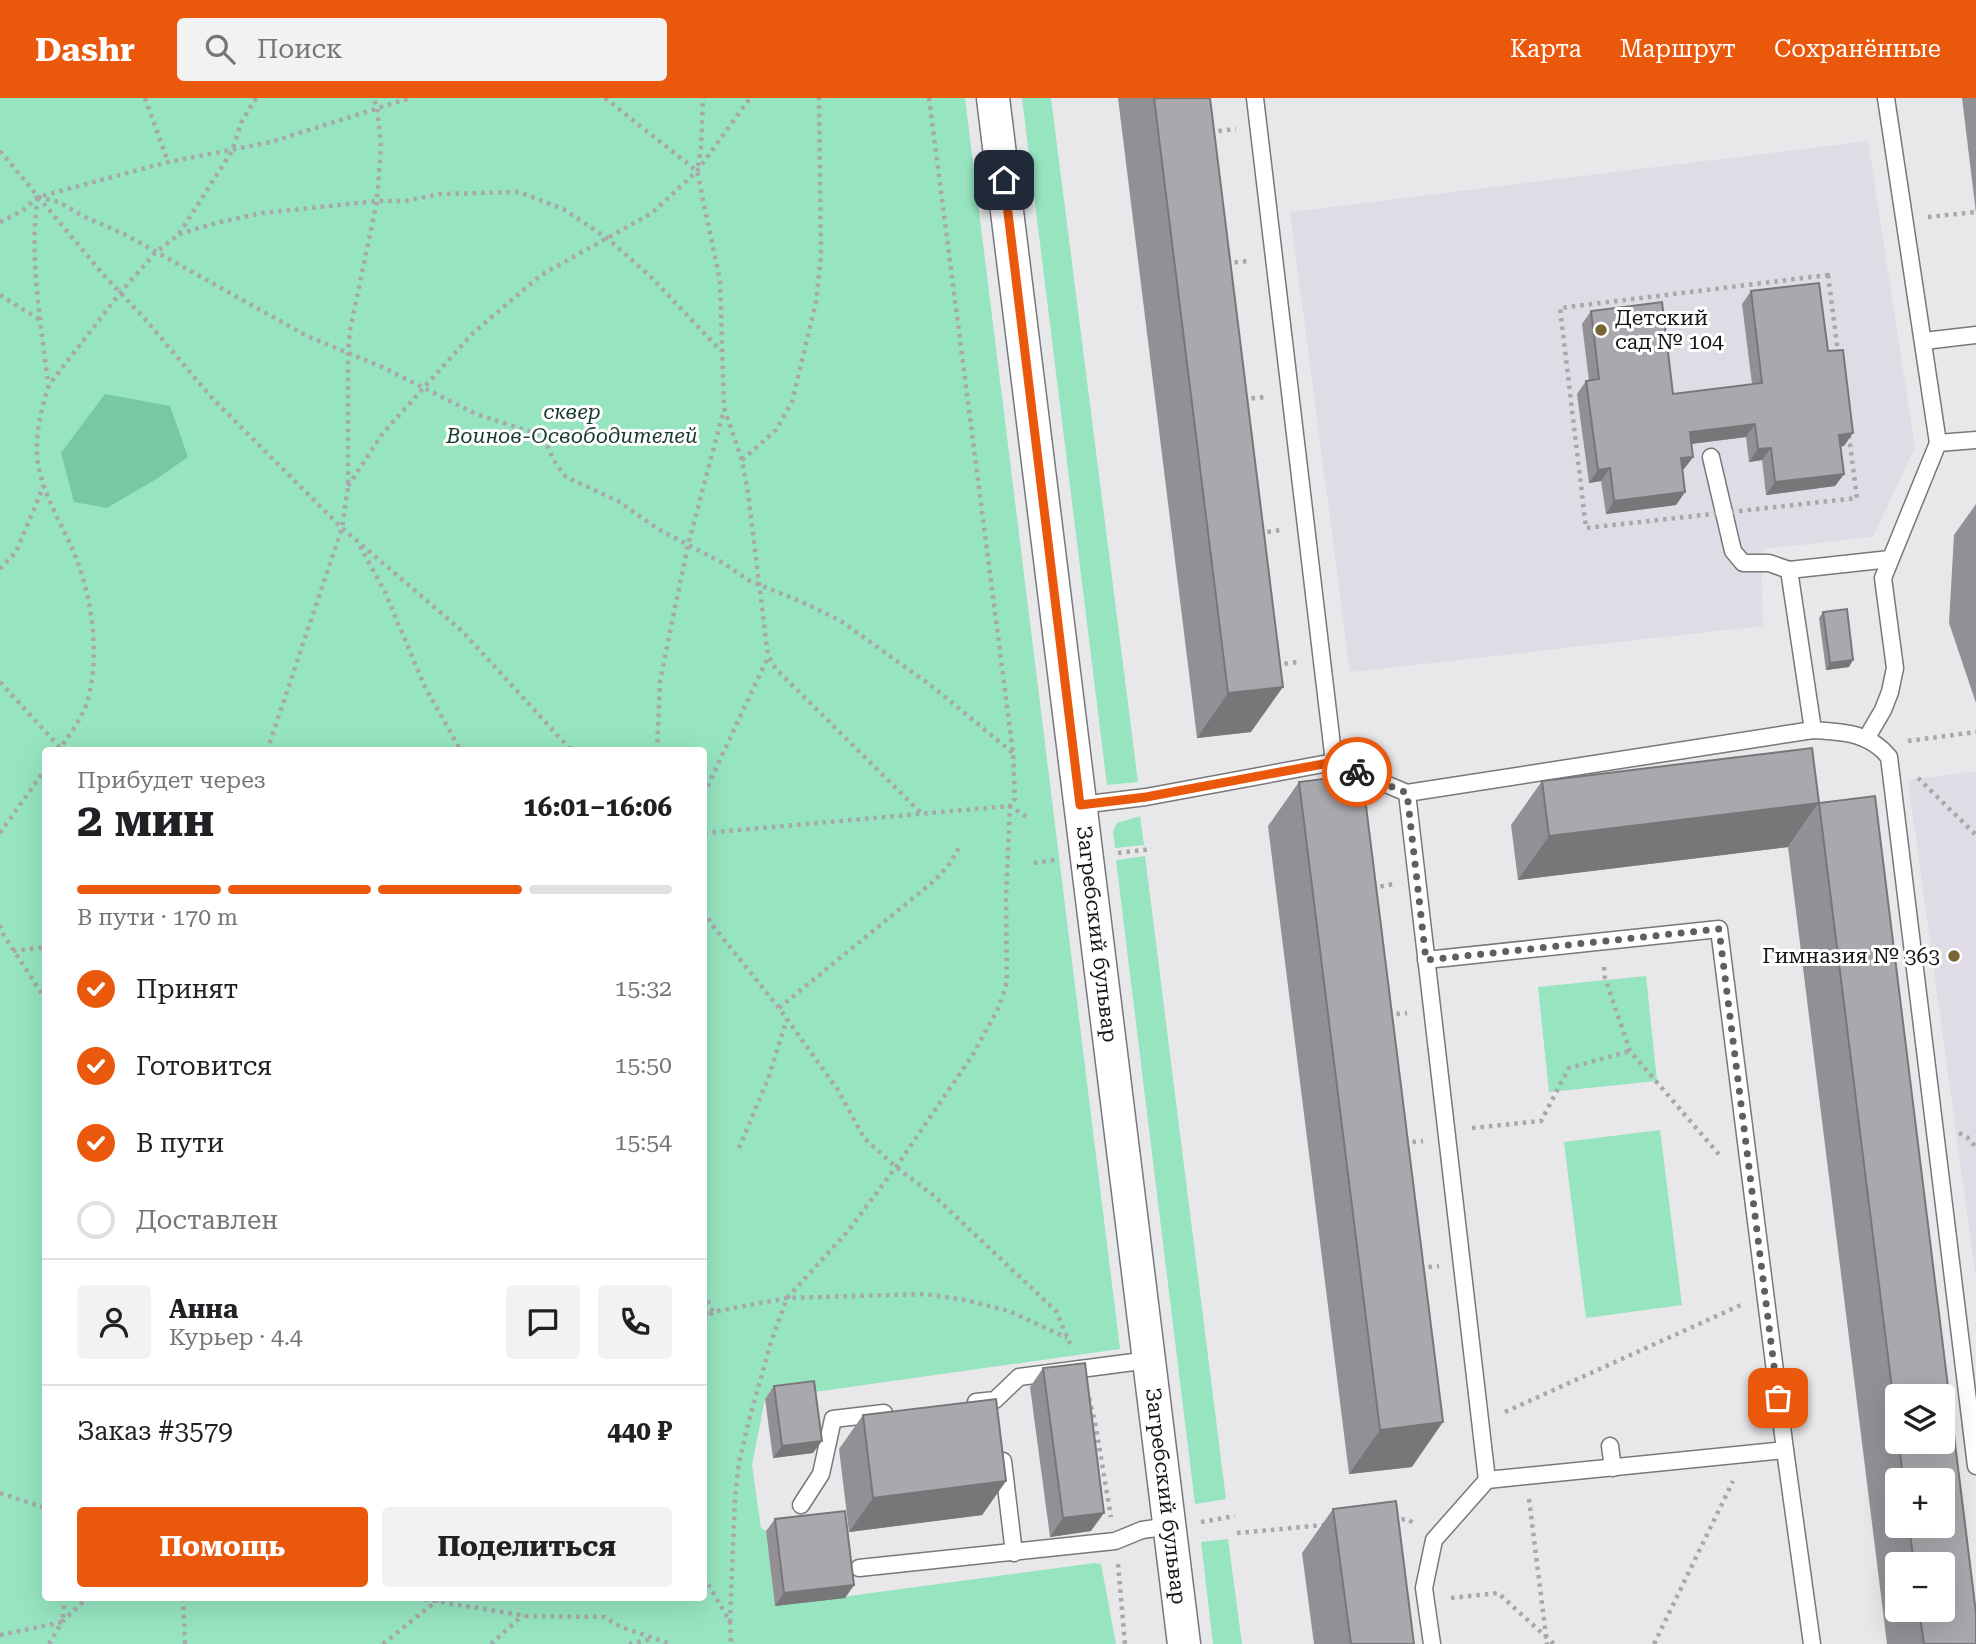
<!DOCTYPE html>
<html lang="ru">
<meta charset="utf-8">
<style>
body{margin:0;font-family:"Roboto Serif",serif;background:#f2f2f2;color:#202124;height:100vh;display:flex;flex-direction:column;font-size:26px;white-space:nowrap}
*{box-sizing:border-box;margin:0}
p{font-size:23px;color:#757577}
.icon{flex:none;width:38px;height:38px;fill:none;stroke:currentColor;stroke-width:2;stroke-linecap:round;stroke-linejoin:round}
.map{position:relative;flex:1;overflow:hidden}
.details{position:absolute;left:42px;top:649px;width:665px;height:854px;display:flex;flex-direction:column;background:#fff;border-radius:7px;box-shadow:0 7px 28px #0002}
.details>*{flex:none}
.buttons{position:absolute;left:1885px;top:1286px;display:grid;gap:14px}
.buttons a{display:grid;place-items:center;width:70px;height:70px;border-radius:7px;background:#fff;box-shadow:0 7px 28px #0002;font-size:35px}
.pin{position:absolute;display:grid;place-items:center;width:60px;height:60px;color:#fff;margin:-30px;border-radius:14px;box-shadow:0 4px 10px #0006}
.courier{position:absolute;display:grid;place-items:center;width:70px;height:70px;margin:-35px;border:5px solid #ea580c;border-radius:50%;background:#fff;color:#222;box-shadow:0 2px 9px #0007}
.headline em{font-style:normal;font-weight:700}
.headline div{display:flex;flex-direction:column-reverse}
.headline{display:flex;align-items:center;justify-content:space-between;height:119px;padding:0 35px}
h1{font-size:46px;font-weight:700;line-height:52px}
.bar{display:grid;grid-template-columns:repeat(4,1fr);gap:10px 7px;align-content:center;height:84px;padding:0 35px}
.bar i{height:9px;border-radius:5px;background:#e0e0e0}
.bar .current{background:#ea580c}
.bar p{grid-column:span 4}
.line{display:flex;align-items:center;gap:18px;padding:0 35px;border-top:2px solid #e0e0e0}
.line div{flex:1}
.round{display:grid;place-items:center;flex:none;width:74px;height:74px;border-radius:7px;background:#f2f2f2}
ol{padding:0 35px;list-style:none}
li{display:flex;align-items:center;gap:21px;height:77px}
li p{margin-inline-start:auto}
li .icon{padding:7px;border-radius:50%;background:#ea580c;color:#fff;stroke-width:4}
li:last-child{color:#757577}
li i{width:38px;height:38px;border:4px solid #e0e0e0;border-radius:50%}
.primary-button{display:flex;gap:14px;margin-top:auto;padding:14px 35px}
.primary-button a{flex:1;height:80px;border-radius:7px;background:#ea580c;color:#fff;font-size:28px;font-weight:700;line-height:80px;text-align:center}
.primary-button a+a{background:#f2f2f2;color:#202124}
header{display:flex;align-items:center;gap:42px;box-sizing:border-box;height:98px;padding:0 35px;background:#ea580c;color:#fff}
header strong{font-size:33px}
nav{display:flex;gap:38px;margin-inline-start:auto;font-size:24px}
.search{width:490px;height:63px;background:#f2f2f2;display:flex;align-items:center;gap:18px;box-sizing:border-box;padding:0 24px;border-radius:7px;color:#757577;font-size:26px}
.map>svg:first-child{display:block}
</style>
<header>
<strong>Dashr</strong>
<div class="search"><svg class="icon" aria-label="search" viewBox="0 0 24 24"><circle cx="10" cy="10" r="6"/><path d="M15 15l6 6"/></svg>Поиск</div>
<nav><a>Карта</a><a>Маршрут</a><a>Сохранённые</a></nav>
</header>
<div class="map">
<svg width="1976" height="1546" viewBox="0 0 1976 1546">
<rect width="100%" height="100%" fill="#e8e7ea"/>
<!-- built -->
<g fill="#e0dce6">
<polygon points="1868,43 1915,349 1873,439 1764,451 1761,463 1763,528 1350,574 1290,114"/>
<polygon points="1976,673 1976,1181 1908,682"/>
</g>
<!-- green -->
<g fill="#96e5c0" fill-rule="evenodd">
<path d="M0 0H965L1120 1251 765 1301 752 1367 761 1430 766 1433 775 1508 1095 1465 1101 1466 1116 1546H0ZM46 653H704V1500H46Z"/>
<polygon points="1022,0 1051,0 1138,684 1107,687"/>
<polygon points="1140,718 1144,747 1115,750 1113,733 1117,725"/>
<polygon points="1145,758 1226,1401 1195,1406 1116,762"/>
<polygon points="1646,878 1657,983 1549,994 1538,889"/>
<polygon points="1660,1032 1682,1207 1586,1220 1564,1044"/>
<polygon points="1228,1441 1242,1546 1213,1546 1201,1444"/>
</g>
<!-- forest -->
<polygon fill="#77c8a3" points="105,296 170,308 188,359 158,380 107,410 74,404 61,355"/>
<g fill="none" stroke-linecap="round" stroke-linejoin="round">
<defs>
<g id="lane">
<polyline points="1255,0 1334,664"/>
<polyline points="1886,0 1938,345 1976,342"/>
<polyline points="1924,243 1976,237"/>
<polyline points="1711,359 1733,453 1743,465 1769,465 1789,472"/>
<polyline points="1813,632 1789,472 1890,461"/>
<polyline points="1866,641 1883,612 1890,594 1895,570 1883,480 1938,345"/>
<polyline points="1407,695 1487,1382"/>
<path d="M1080 707 1146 699 1334 664 1407 695 1813 632C1842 634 1869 634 1889 659L1976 1368"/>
<polyline points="1426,862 1719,831 1785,1352 1812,1546"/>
<polyline points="976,1304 995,1302 1019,1279 1149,1262"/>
<polyline points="1610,1348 1613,1370"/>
<polyline points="1003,1363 1014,1455"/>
<polyline points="801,1407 821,1376 833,1321 884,1315"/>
<polyline points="859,1470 1115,1443 1142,1432 1170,1428"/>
<polyline points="1432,1546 1424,1490 1434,1442 1487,1382 1785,1352"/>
</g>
<polyline id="street" points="993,0 1184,1546"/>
</defs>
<!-- lane casing -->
<use href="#lane" stroke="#78777a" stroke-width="19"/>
<!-- street casing -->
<use href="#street" stroke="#78777a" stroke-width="35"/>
<!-- path -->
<g stroke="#a8a7aa" stroke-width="4.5" stroke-dasharray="3.5 5" stroke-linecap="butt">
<polyline points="145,0 168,64"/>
<polyline points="605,0 697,73 720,183 724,310 742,362 748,395 768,558 776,571 921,715"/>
<polyline points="1210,34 1236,31"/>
<polyline points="0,53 101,174 144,220 212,300 342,430 462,533 572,653"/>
<polyline points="698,68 701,50 703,0"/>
<polyline points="38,99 59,104 85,119 126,137 307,238 382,269 476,316 531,334 544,341 556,366 566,379 618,403 658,431 723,465 750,483 802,504 841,523 933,589 1013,655"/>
<path d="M38 100C28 153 42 232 48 286"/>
<polyline points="1928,119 1976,114"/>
<polyline points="0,124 22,113 38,99 168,64 271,44 410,0"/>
<polyline points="179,136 216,125 262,115 377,103 405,103 440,96 519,94 563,111 607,140 651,179 721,253"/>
<polyline points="1226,165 1248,163"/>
<polygon points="1828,177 1857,400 1586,430 1560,210"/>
<polyline points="0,197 40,222"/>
<polyline points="1243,301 1265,299"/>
<polyline points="742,362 776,332 792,304 816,204 821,158 819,0"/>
<polyline points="348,388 383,335 473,235 541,177 652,115 697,73 750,0"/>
<polyline points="1259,435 1282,432"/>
<polyline points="360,448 385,494 424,587 461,653"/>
<polyline points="0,471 16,454 44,387"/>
<polyline points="1276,567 1298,564"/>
<polyline points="0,584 63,653"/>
<polyline points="1908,643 1976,634"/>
<path d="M58 653C70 636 85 617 89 597 100 550 91 494 72 450 61 425 45 399 39 371 33 343 40 315 49 287L120 195 155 155 179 136 232 53 241 25 256 0"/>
<polyline points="267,653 342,430 348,388 348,256 350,232 377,103 381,49 377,9 373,0"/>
<polyline points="657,653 660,583 688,447 724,311"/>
<polyline points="1918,680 1976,737"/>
<polyline points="704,696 768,559"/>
<polyline points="0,735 46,670"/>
<polyline points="704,735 1010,708 1028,720"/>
<polyline points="1118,755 1152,751"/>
<polyline points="1034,765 1055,762"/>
<polyline points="1372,790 1394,786"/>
<polyline points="704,813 713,828 779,910 838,992 864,1040 896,1069 933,1097 1056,1213 1070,1246"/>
<polyline points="0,827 3,836 46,902"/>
<polyline points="13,853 46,849"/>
<polyline points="1604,869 1605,880 1630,953 1722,1060"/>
<polyline points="779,910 934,783 948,768 960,748"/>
<polyline points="1388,917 1407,915"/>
<polyline points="1472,1030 1541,1023 1569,970 1630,953"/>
<polyline points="1959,1035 1967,1039 1976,1049"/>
<polyline points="1404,1045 1423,1043"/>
<polyline points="739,1050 768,981 787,921"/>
<polyline points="1420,1170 1439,1168"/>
<polyline points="704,1195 713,1214 704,1216"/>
<polyline points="704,1223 713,1214 787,1200 925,1196 965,1202 1009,1213 1067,1240"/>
<polyline points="1089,1300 1095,1324 1111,1419"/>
<polyline points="1505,1314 1743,1206"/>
<polyline points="0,1395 46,1410"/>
<polyline points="1529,1401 1547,1546"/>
<polyline points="1393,1422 1408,1421 1414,1426"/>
<polyline points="1201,1424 1235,1418"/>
<polyline points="1237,1435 1325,1427"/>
<polyline points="1118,1466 1125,1546"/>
<polyline points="704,1479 730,1524 731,1546"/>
<polyline points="183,1500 185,1546"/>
<polyline points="416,1500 527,1518 604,1519 621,1529 671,1546"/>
<polyline points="1451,1500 1498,1495 1554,1546"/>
<polyline points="730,1524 735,1399 739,1364 749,1322 771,1244 787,1200 848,1133 896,1069 972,958 999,909 1007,884 1006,800 1010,708 1015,701 1013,655 929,0"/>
<polyline points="0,1537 62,1524 65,1500"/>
<polyline points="49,1546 62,1524 87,1500"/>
<polyline points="383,1546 440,1500"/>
<polyline points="491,1546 523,1517"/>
<polyline points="629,1546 652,1541"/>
<polyline points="1654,1546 1733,1383"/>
</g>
<!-- lane -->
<use href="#lane" stroke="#fff" stroke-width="16"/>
<!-- street -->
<use href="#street" stroke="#fff" stroke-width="32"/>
</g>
<!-- wall -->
<g fill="#929094" fill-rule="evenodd">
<polygon points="1118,0 1210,0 1251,634 1197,640"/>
<polygon points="1962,0 1976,0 1976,115"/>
<polygon points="1751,193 1828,253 1844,348 1841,348 1844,376 1835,388 1766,397 1762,362 1749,364 1746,339 1692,346 1693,359 1684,371 1682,372 1685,394 1676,407 1606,416 1601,383 1589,385 1577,296 1586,283 1589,283 1582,226 1591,213 1673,296 1752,286 1742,206"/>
<polygon points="1976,406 1976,605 1949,525 1954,437"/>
<polygon points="1823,514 1849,569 1826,572 1819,520"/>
<polygon points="1542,683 1788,749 1518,782 1511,727"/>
<polygon points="1299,684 1412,1369 1349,1376 1268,728"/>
<path d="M1875 698 1976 1515V1546H1887L1788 749 1819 705ZM1897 1298H1942V1344H1897ZM1897 1382H1942V1428H1897ZM1897 1466H1942V1512H1897Z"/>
<polygon points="1043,1270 1091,1433 1050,1439 1030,1289"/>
<polygon points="774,1288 813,1355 773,1360 765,1301"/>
<polygon points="863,1317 1006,1383 982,1417 849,1434 839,1351"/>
<polygon points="1333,1411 1414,1546 1314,1546 1302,1455"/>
<polygon points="775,1421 854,1487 845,1500 775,1508 766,1433"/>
</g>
<!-- shaded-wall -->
<g fill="#777678">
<polygon points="1755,326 1746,339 1681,347 1690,334"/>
<polygon points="1853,335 1844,348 1830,350 1839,337"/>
<polygon points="1771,350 1762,362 1749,364 1758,351"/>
<polygon points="1693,359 1684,371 1672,373 1681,360"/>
<polygon points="1610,370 1601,383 1589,385 1598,372"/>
<polygon points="1844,376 1835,388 1766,397 1775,384"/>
<polygon points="1685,394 1676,407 1606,416 1614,403"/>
<polygon points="1853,562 1849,569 1826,572 1830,565"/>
<polygon points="1283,589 1251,634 1197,640 1228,595"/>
<polygon points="1819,705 1788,749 1518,782 1549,738"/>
<polygon points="1443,1324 1412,1369 1349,1376 1380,1332"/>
<polygon points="822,1343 813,1355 773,1360 782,1348"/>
<polygon points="1006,1383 982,1417 849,1434 873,1400"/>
<polygon points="1104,1415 1091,1433 1050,1439 1063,1420"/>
<polygon points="854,1487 845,1500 775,1508 784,1495"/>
</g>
<!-- building -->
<g fill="#aaa8ac" stroke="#777678" stroke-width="2">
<polygon points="1154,0 1210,0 1283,589 1228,595"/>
<polygon points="1819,185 1828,253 1843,252 1853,335 1839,337 1844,376 1775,384 1771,350 1758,351 1755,326 1690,334 1693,359 1681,360 1685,394 1614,403 1610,370 1598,372 1586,283 1599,281 1591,213 1662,204 1673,296 1762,285 1751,193"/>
<polygon points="1847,511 1853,562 1830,565 1823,514"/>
<polygon points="1812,650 1819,705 1549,738 1542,683"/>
<polygon points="1362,676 1443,1324 1380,1332 1299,684"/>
<polygon points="1875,698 1976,1515 1976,1546 1924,1546 1919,1512 1942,1512 1942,1466 1914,1466 1909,1428 1942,1428 1942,1382 1903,1382 1899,1344 1942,1344 1942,1298 1897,1298 1897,1331 1819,705"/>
<polygon points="1085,1265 1104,1415 1063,1420 1043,1270"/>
<polygon points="814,1283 822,1343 782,1348 774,1288"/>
<polygon points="996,1301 1006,1383 873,1400 863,1317"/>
<polygon points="1396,1403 1414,1546 1351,1546 1333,1411"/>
<polygon points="845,1413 854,1487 784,1495 775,1421"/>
</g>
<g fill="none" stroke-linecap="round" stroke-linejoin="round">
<!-- done -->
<polyline stroke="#605e61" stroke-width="7" stroke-dasharray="0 12.6" points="1357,674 1407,695 1426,862 1719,831 1778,1300"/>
<!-- route -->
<polyline stroke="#ea580c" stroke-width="9" points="1004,82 1080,707 1146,699 1334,664 1357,674"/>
</g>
<!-- markers -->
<g fill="#786533" stroke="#fff" stroke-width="2.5">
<circle cx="1601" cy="232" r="7"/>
<circle cx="1954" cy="858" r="7"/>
</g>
<g text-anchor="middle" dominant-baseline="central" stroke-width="6" stroke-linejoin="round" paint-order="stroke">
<!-- poi labels -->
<g font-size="21" fill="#161517" stroke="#fff" text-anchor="start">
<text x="1615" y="220">Детский<tspan x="1615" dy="24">сад № 104</tspan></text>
<text x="1940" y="858" text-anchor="end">Гимназия № 363</text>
</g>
<!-- park labels -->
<g font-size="21" font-style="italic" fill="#173b2c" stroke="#fff">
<text x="572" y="314">сквер<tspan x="572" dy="24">Воинов-Освободителей</tspan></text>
</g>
<!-- street labels -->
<g font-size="21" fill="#161517" stroke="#fff">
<text transform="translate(1097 836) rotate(83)">Загребский бульвар</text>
<text transform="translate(1166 1398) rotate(83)">Загребский бульвар</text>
</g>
</g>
</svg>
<div class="buttons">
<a><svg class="icon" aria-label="layers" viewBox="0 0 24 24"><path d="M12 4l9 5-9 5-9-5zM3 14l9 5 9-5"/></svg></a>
<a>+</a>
<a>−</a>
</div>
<div class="pin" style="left:1778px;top:1300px;background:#ea580c"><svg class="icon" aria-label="bag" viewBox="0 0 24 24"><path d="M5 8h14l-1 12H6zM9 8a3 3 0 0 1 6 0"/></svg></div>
<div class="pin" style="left:1004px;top:82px;background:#1f2937"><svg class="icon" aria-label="home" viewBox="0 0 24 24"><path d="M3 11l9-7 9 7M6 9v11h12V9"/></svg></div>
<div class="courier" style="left:1357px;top:674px"><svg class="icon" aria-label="bike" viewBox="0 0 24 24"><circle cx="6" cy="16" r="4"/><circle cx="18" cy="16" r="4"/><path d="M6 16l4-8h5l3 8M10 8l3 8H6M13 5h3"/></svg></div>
<section class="details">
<div class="headline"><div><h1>2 мин</h1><p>Прибудет через</p></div><em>16:01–16:06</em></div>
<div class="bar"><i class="current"></i><i class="current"></i><i class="current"></i><i></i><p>В пути · 170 m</p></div>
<ol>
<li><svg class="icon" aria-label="check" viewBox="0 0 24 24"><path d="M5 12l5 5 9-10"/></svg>Принят<p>15:32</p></li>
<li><svg class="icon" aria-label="check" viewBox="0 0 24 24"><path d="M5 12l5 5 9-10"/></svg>Готовится<p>15:50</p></li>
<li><svg class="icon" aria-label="check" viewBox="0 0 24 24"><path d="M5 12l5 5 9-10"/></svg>В пути<p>15:54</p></li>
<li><i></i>Доставлен</li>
</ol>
<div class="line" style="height:126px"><a class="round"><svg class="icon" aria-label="person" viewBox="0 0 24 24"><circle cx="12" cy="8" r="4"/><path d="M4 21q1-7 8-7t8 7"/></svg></a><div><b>Анна</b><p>Курьер · 4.4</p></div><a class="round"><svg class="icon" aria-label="chat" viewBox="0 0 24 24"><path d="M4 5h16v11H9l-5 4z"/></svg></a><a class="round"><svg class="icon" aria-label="phone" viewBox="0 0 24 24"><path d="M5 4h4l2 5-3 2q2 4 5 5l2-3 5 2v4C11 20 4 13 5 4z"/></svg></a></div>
<div class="line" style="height:91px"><div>Заказ #3579</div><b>440 ₽</b></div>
<div class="primary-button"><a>Помощь</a><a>Поделиться</a></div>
</section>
</div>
